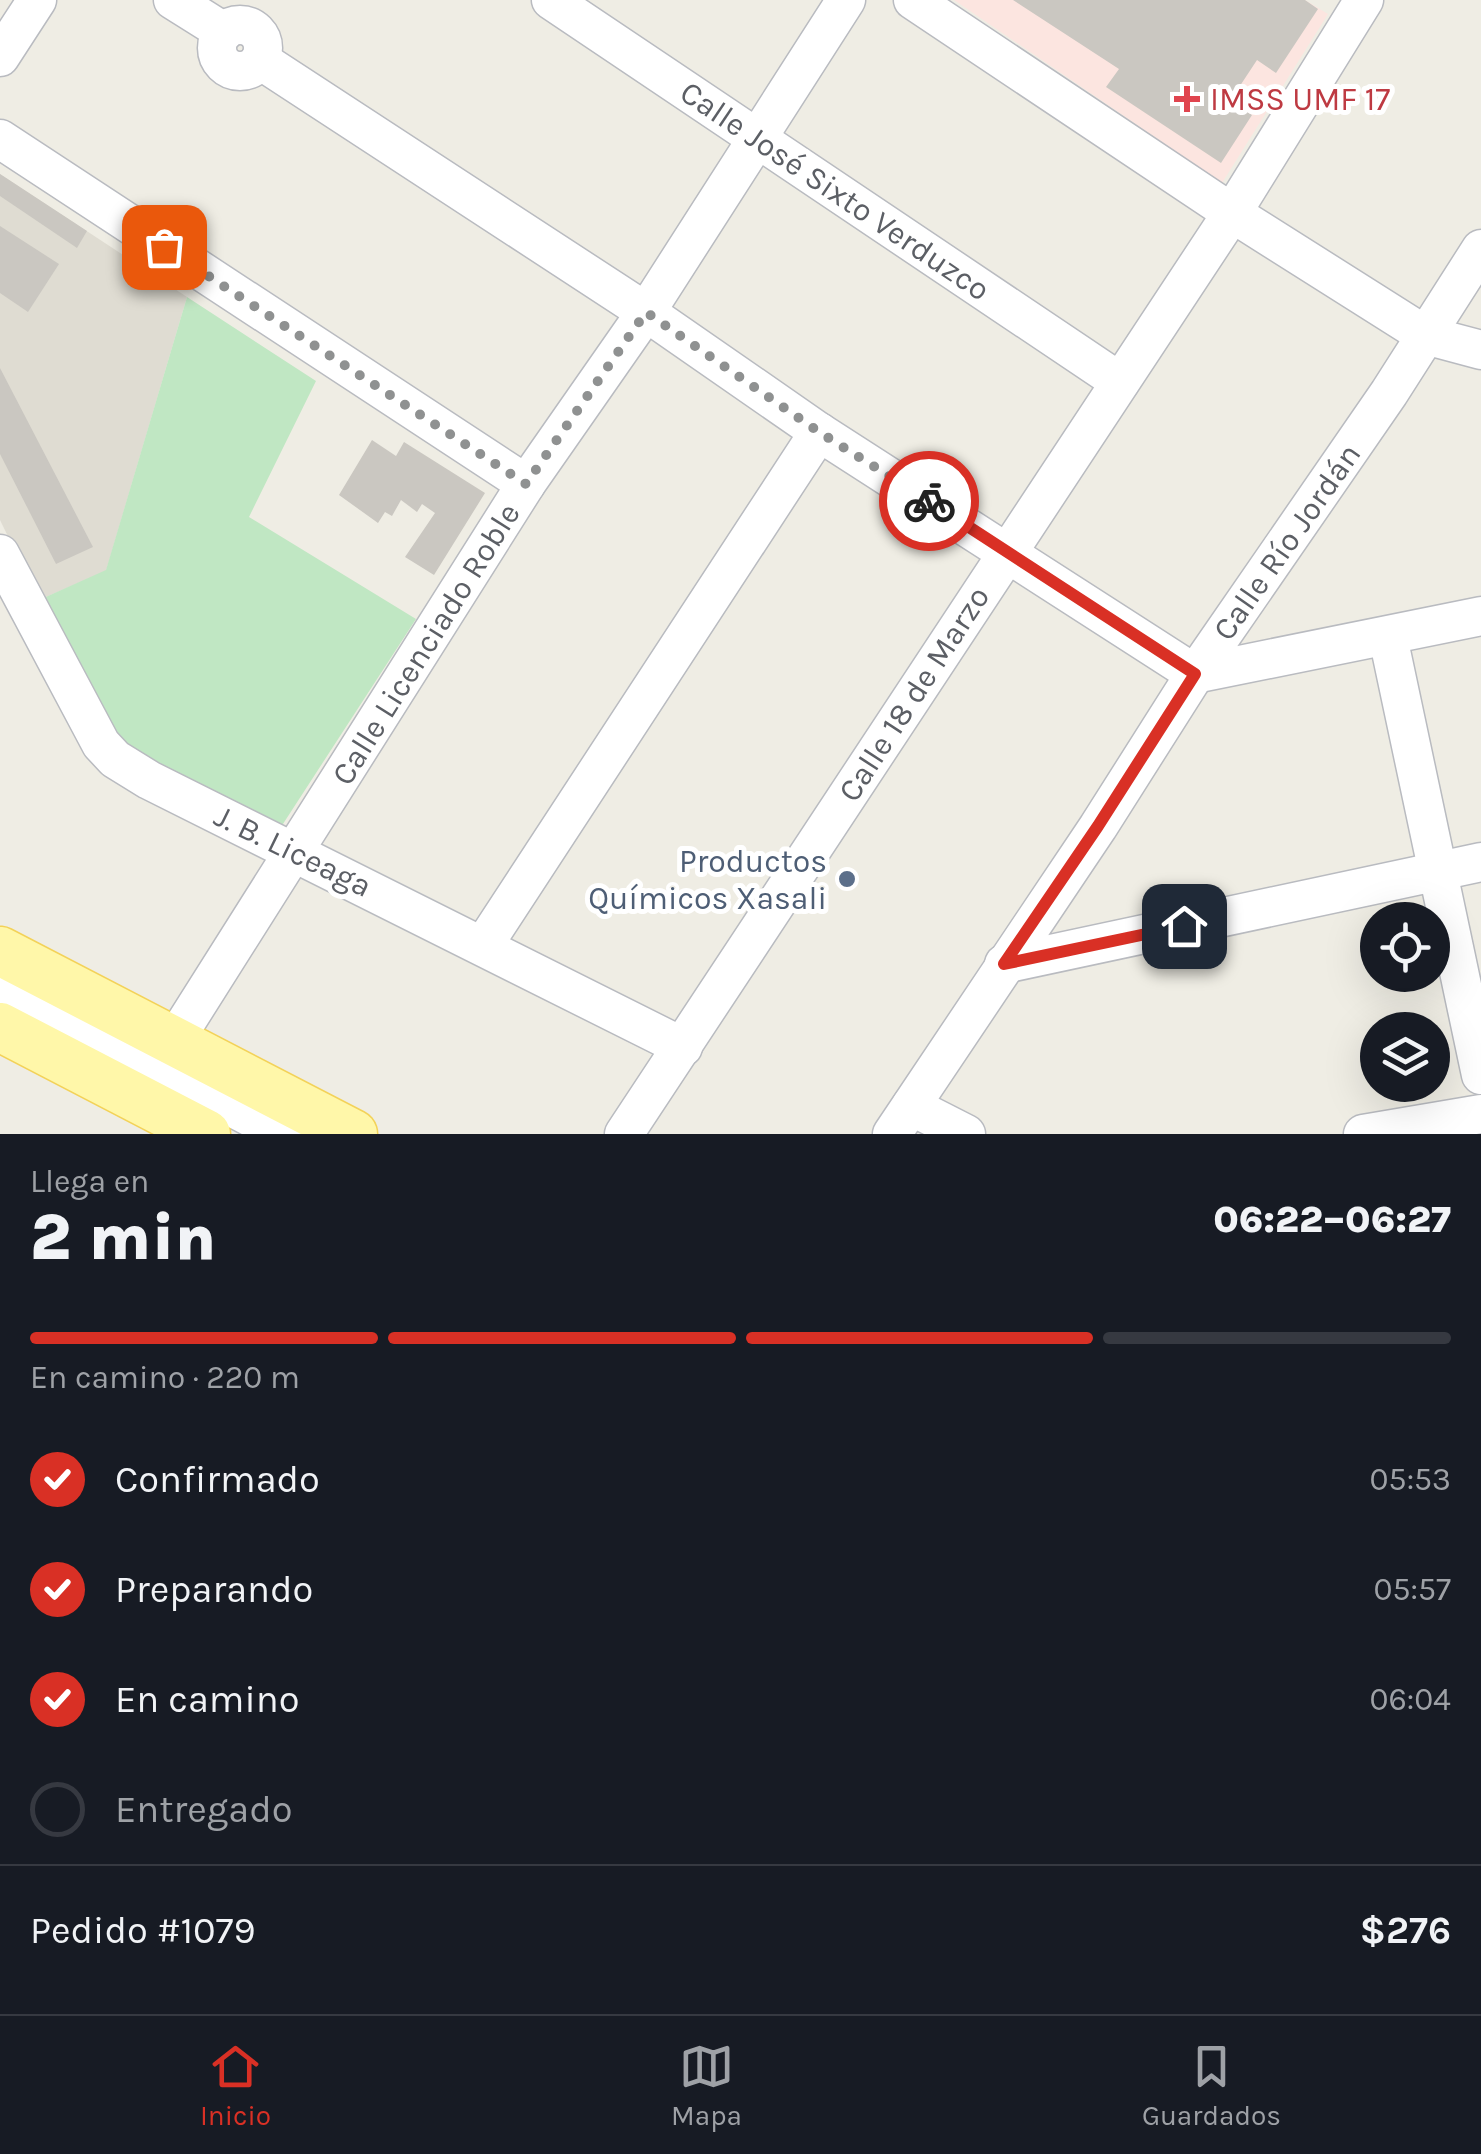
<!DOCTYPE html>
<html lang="es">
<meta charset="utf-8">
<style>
body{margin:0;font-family:Karla,sans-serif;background:#242831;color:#f1f3f6;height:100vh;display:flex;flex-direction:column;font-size:38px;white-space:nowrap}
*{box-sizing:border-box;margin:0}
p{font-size:32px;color:#9ea1a6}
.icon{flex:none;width:55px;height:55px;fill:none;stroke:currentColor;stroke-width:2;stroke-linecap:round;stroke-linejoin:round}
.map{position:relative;height:1134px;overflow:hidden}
.details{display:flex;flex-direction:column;background:#171b24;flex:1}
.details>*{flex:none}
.controls{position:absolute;left:1360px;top:902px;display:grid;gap:20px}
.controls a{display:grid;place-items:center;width:90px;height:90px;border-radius:50%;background:#171b24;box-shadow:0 10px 40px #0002;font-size:50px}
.pin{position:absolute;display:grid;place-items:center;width:85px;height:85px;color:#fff;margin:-42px;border-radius:20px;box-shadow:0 5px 15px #0006}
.courier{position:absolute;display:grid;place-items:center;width:100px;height:100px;margin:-50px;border:8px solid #d93025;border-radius:50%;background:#fff;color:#222;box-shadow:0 2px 12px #0007}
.overview em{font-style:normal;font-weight:800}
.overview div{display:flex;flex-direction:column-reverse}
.overview{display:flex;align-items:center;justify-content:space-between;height:170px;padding:0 30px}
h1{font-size:65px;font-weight:800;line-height:75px}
.bar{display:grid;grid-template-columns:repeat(4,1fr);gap:15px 10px;align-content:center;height:120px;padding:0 30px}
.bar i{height:12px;border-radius:8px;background:#363941}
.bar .selected{background:#d93025}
.bar p{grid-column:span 4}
.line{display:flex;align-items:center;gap:25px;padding:0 30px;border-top:2px solid #363941}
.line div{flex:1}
ol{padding:0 30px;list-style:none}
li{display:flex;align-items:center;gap:30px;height:110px}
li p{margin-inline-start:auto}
li .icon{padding:10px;border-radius:50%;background:#d93025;color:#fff;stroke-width:4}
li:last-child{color:#9ea1a6}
li i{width:55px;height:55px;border:5px solid #363941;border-radius:50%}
.tabs{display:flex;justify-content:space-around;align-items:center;height:140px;border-top:2px solid #363941;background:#171b24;font-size:28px;color:#9ea1a6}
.tabs a{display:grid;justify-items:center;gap:5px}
.tabs .selected{color:#d93025}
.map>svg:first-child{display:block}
</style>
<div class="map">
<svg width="1481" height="1134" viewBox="0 0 1481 1134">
<rect width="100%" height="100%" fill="#efede4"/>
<!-- education -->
<polygon fill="#dfdcd2" points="0,174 187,297 106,571 39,600 0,520"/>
<!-- medical -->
<polygon fill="#fce5e0" points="954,0 1305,0 1328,14 1222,183"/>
<!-- green -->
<polygon fill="#c0e7c3" points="187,297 316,381 249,517 416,619 281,827 112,744 39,600 106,570"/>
<!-- building -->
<g fill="#cac7c1">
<polygon points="1013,0 1305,0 1318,9 1276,73 1257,60 1230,101 1252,115 1221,163 1106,87 1119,69"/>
<polygon points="0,174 87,231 77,248 0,196"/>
<polygon points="0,226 59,264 28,312 0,293"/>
<polygon points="0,368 93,547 56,564 0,454"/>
<polygon points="372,440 396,456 404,442 485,493 434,575 405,557 435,513 422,504 417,512 401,500 392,516 385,512 378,523 339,495"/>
</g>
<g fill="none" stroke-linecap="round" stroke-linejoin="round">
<defs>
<g id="minor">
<polyline points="173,0 224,32"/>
<polyline points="551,0 1120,382"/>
<polyline points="913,0 1232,213 1425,335 1481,350"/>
<circle cx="240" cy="48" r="23"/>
<polyline points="0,57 37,0"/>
<polyline points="260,60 646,312 819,432 1195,674 1481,616"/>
<polyline points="0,139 526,484"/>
<polyline points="0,554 101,744 115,759 149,780 683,1047"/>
<polyline points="1388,637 1481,1075"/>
<polyline points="483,946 819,432"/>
<polyline points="1004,964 1481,862"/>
<polyline points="0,986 283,1134"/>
<polyline points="174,1041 526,484 646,312 846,0"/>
<polyline points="911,1106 966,1134"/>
<polyline points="624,1134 1232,213 1364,0"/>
<polyline points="892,1134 1098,827 1195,674 1389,393 1481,249"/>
<polyline points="1363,1134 1481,1114"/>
</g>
<g id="major">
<polyline points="0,951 353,1134"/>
<polyline points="0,1027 206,1134"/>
</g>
</defs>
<!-- minor casing -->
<use href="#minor" stroke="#b9bbc0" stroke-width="41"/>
<!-- major casing -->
<use href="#major" stroke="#f3d259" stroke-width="51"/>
<!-- minor -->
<use href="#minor" stroke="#fff" stroke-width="38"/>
<!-- major -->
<use href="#major" stroke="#fff7a9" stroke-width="48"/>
</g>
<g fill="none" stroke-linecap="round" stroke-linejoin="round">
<!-- done -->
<polyline stroke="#8f9191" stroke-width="10" stroke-dasharray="0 18" points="164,247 526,484 646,312 819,432 929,501"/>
<!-- route -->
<polyline stroke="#d93025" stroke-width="12" points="929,501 1195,674 1098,826 1004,964 1184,926"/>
</g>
<!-- markers -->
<path fill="#e0444e" stroke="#fff" stroke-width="4" d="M1182 84h10v10h10v10h-10v10h-10v-10h-10v-10h10z"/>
<circle fill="#5c6f8a" stroke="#fff" stroke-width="4" cx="847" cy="879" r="10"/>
<g text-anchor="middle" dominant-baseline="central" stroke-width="10" stroke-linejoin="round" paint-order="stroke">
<!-- health labels -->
<g font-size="32" fill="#be3a42" stroke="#fff" text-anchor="start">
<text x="1210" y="99">IMSS UMF 17</text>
</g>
<!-- street labels -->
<g font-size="32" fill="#5c5f65" stroke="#fff">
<text transform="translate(835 191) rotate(34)">Calle José Sixto Verduzco</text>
<text transform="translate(1287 542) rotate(-55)">Calle Río Jordán</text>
<text transform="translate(426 644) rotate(-58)">Calle Licenciado Roble</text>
<text transform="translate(914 694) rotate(-57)">Calle 18 de Marzo</text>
<text transform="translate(293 851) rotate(26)">J. B. Liceaga</text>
</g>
<!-- service labels -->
<g font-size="32" fill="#4e5e75" stroke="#fff" text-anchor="end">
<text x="827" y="861">Productos<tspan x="827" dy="37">Químicos Xasali</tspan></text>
</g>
</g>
</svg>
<div class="controls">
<a><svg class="icon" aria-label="locate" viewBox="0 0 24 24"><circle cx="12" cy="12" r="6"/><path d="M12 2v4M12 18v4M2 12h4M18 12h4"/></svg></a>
<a><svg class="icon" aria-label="layers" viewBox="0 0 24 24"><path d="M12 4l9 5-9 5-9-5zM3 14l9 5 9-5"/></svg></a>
</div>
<div class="pin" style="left:164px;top:247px;background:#ea580c"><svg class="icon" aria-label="bag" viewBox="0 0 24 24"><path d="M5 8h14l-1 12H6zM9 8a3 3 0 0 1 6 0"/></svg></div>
<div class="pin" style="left:1184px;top:926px;background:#1f2937"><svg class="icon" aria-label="home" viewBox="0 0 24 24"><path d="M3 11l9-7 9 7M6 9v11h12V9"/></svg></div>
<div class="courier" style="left:929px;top:501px"><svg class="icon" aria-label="bike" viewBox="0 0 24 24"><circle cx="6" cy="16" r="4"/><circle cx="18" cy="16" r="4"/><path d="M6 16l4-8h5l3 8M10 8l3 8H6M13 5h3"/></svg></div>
</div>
<section class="details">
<div class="overview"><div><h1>2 min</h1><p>Llega en</p></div><em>06:22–06:27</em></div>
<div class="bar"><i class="selected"></i><i class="selected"></i><i class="selected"></i><i></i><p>En camino · 220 m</p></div>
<ol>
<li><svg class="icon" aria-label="check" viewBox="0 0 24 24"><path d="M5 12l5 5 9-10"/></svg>Confirmado<p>05:53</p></li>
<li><svg class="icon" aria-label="check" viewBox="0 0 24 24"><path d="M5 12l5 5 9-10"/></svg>Preparando<p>05:57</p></li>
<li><svg class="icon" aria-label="check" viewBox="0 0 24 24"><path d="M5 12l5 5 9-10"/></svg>En camino<p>06:04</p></li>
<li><i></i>Entregado</li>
</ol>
<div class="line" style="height:130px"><div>Pedido #1079</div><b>$276</b></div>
</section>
<nav class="tabs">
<a class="selected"><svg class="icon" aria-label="home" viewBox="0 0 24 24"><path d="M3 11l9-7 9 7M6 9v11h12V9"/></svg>Inicio</a>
<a><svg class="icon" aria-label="map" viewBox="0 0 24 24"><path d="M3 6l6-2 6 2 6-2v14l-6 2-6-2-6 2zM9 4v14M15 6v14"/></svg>Mapa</a>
<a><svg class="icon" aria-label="saved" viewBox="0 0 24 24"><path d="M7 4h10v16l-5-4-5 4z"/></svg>Guardados</a>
</nav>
